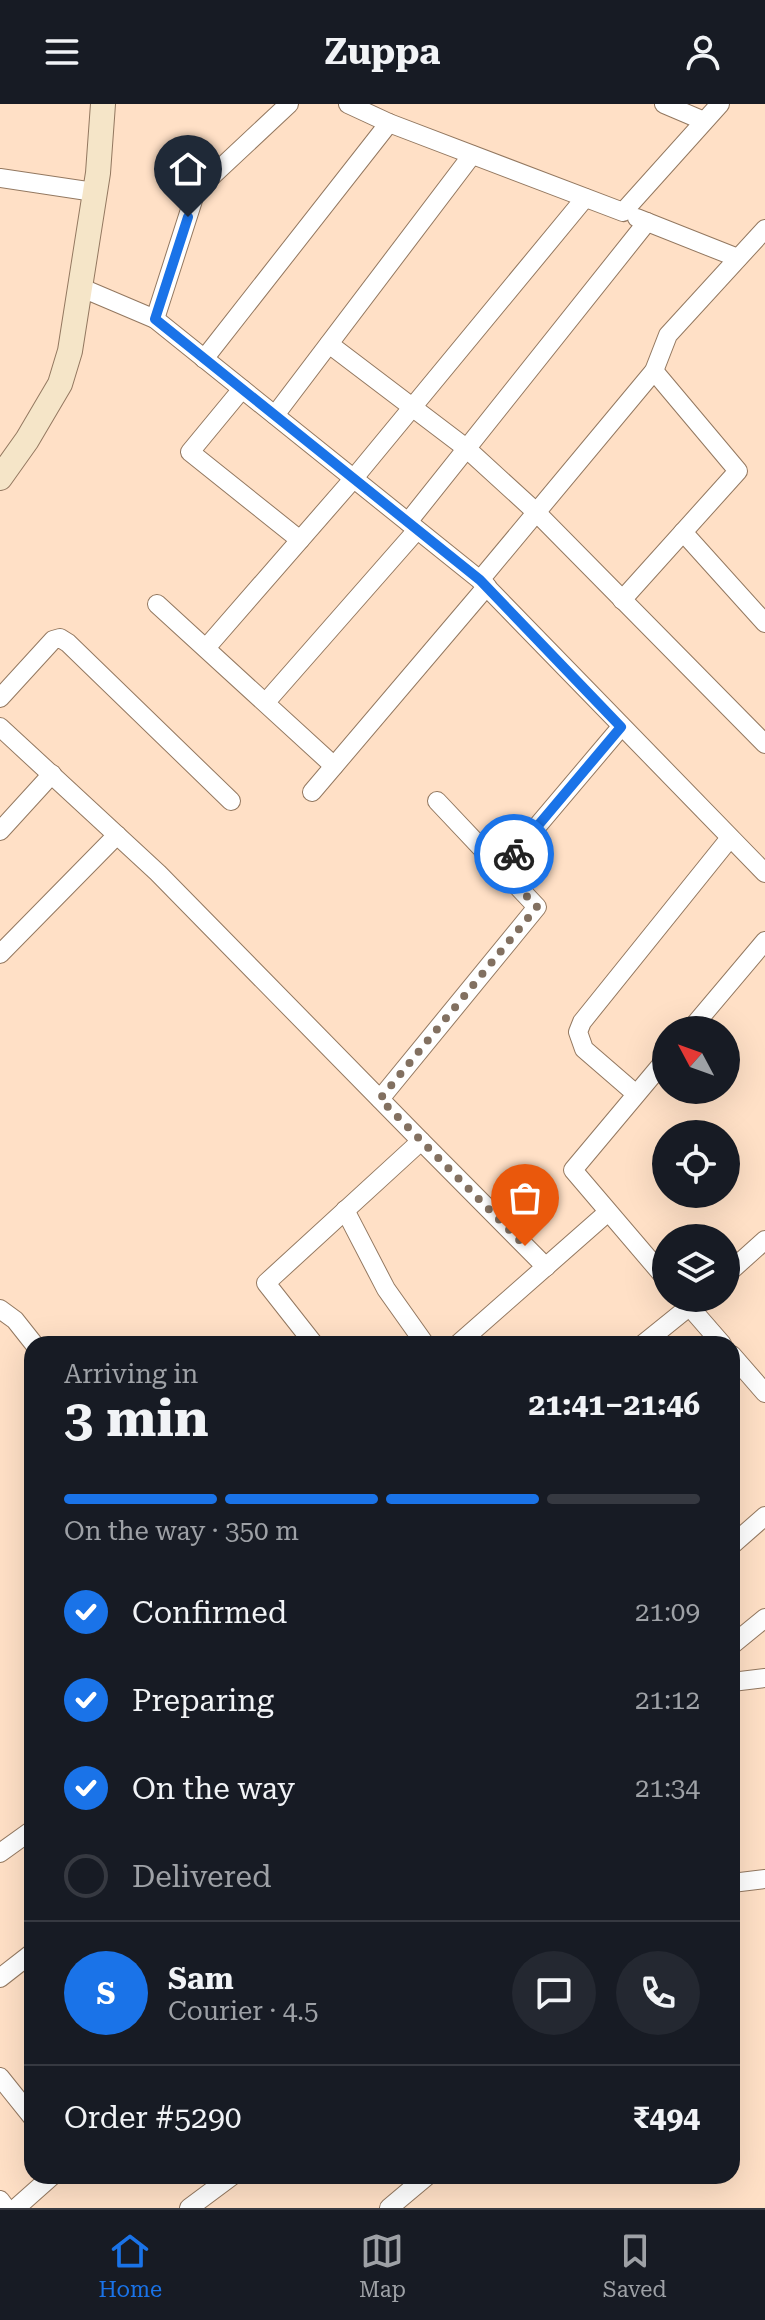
<!DOCTYPE html>
<meta charset="utf-8">
<style>
body{margin:0;font-family:"Roboto Serif",serif;background:#242831;color:#f1f3f6;height:100vh;display:flex;flex-direction:column;font-size:30px;white-space:nowrap}
*{box-sizing:border-box;margin:0}
p{font-size:26px;color:#9ea1a6}
.icon{flex:none;width:44px;height:44px;fill:none;stroke:currentColor;stroke-width:2;stroke-linecap:round;stroke-linejoin:round}
.map{position:relative;flex:1;overflow:hidden}
.drawer{position:absolute;left:24px;top:1232px;width:716px;height:848px;display:flex;flex-direction:column;background:#171b24;border-radius:24px;box-shadow:0 8px 32px #0002}
.drawer>*{flex:none}
.needle{width:52px;rotate:311deg}
.controls{position:absolute;left:652px;top:912px;display:grid;gap:16px}
.controls a{display:grid;place-items:center;width:88px;height:88px;border-radius:50%;background:#171b24;box-shadow:0 8px 32px #0002;font-size:40px}
.pin{position:absolute;display:grid;place-items:center;width:68px;height:68px;color:#fff;margin:-82px -34px;border-radius:50% 50% 50% 0;rotate:-45deg;box-shadow:0 0 8px #0007}
.pin .icon{rotate:45deg}
.courier{position:absolute;display:grid;place-items:center;width:80px;height:80px;margin:-40px;border:6px solid #1a73e8;border-radius:50%;background:#fff;color:#222;box-shadow:0 2px 10px #0007}
.headline em{font-style:normal;font-weight:700}
.headline div{display:flex;flex-direction:column-reverse}
.headline{display:flex;align-items:center;justify-content:space-between;height:136px;padding:0 40px}
h1{font-size:52px;font-weight:700;line-height:60px}
.bar{display:grid;grid-template-columns:repeat(4,1fr);gap:12px 8px;align-content:center;height:96px;padding:0 40px}
.bar i{height:10px;border-radius:6px;background:#363941}
.bar .current{background:#1a73e8}
.bar p{grid-column:span 4}
.line{display:flex;align-items:center;gap:20px;padding:0 40px;border-top:2px solid #363941}
.line div{flex:1}
.round{display:grid;place-items:center;flex:none;width:84px;height:84px;border-radius:42px;background:#242831}
ol{padding:0 40px;list-style:none}
li{display:flex;align-items:center;gap:24px;height:88px}
li p{margin-inline-start:auto}
li .icon{padding:8px;border-radius:50%;background:#1a73e8;color:#fff;stroke-width:4}
li:last-child{color:#9ea1a6}
li i{width:44px;height:44px;border:4px solid #363941;border-radius:50%}
header{display:flex;justify-content:space-between;align-items:center;height:104px;padding:0 40px;background:#171b24;font-size:36px;font-weight:700}
.tab-bar{display:flex;justify-content:space-around;align-items:center;height:112px;border-top:2px solid #363941;background:#171b24;font-size:22px;color:#9ea1a6}
.tab-bar a{display:grid;justify-items:center;gap:4px}
.tab-bar .current{color:#1a73e8}
.map>svg:first-child{display:block}
</style>
<header><svg class="icon" aria-label="menu" viewBox="0 0 24 24"><path d="M4 6h16M4 12h16M4 18h16"/></svg>Zuppa<svg class="icon" aria-label="person" viewBox="0 0 24 24"><circle cx="12" cy="8" r="4"/><path d="M4 21q1-7 8-7t8 7"/></svg></header>
<div class="map">
<svg width="765" height="2104" viewBox="0 0 765 2104">
<rect width="100%" height="100%" fill="#ffe0c6"/>
<g fill="none" stroke-linecap="round" stroke-linejoin="round">
<defs>
<g id="street">
<polyline points="348,0 389,19 623,108 720,0"/>
<polyline points="664,0 704,17"/>
<polyline points="0,74 94,88"/>
<polyline points="637,114 738,154"/>
<polyline points="82,184 155,215 480,476 765,769"/>
<polyline points="155,215 196,87 289,0"/>
<polyline points="329,240 466,344 536,408 765,640"/>
<polyline points="204,255 389,19"/>
<polyline points="242,285 190,348 300,436"/>
<polyline points="275,311 472,51"/>
<polyline points="408,418 647,118"/>
<polyline points="683,428 765,519"/>
<polyline points="480,476 654,267 668,231 765,125"/>
<polyline points="622,496 738,367 654,267"/>
<polyline points="157,500 334,662"/>
<polyline points="206,544 354,374 585,94"/>
<polyline points="0,594 53,536 60,534 68,539 231,697"/>
<polyline points="266,598 417,426"/>
<polyline points="0,623 158,769 421,1037 266,1179 314,1240"/>
<polyline points="312,688 487,482"/>
<polyline points="0,727 52,670"/>
<polyline points="501,765 621,623"/>
<polyline points="0,850 117,731"/>
<polyline points="690,926 765,837"/>
<polyline points="666,955 573,1066 666,1175"/>
<polyline points="636,990 584,945 578,928 582,918 730,734"/>
<polyline points="380,995 537,803 437,697"/>
<polyline points="421,1037 546,1163"/>
<polyline points="345,1106 386,1185 425,1240"/>
<polyline points="726,1171 765,1136"/>
<polyline points="682,1194 722,1240"/>
<polyline points="0,1205 15,1216 34,1240"/>
<polyline points="458,1240 608,1108"/>
<polyline points="643,1240 700,1194"/>
<polyline points="732,1251 765,1289"/>
<polyline points="732,1441 765,1412"/>
<polyline points="732,1541 765,1514"/>
<polyline points="732,1578 765,1574"/>
<polyline points="0,1749 32,1726"/>
<polyline points="732,1779 765,1775"/>
<polyline points="0,1874 32,1849"/>
<polyline points="0,1973 32,2013"/>
<polyline points="0,2096 6,2104"/>
<polyline points="16,2104 52,2072"/>
<polyline points="189,2104 232,2072"/>
<polyline points="389,2104 427,2072"/>
</g>
<polyline id="secondary" points="0,374 27,336 60,280 70,247 98,69 103,0"/>
</defs>
<!-- street casing -->
<use href="#street" stroke="#937860" stroke-width="20"/>
<!-- secondary casing -->
<use href="#secondary" stroke="#937860" stroke-width="26"/>
<!-- street -->
<use href="#street" stroke="#fff" stroke-width="18"/>
<!-- secondary -->
<use href="#secondary" stroke="#f5e5c8" stroke-width="24"/>
</g>
<g fill="none" stroke-linecap="round" stroke-linejoin="round">
<!-- done -->
<polyline stroke="#827060" stroke-width="8" stroke-dasharray="0 14.4" points="514,750 501,765 537,803 380,995 525,1142"/>
<!-- route -->
<polyline stroke="#1a73e8" stroke-width="10" points="188,113 155,215 480,476 621,623 514,750"/>
</g>
</svg>
<div class="controls">
<a><svg class="needle" viewBox="-14 -14 28 28"><path d="M0-13l5 13h-10z" fill="#e53935"/><path d="M0 13l5-13h-10z" fill="#9ea1a6"/></svg></a>
<a><svg class="icon" aria-label="locate" viewBox="0 0 24 24"><circle cx="12" cy="12" r="6"/><path d="M12 2v4M12 18v4M2 12h4M18 12h4"/></svg></a>
<a><svg class="icon" aria-label="layers" viewBox="0 0 24 24"><path d="M12 4l9 5-9 5-9-5zM3 14l9 5 9-5"/></svg></a>
</div>
<div class="pin" style="left:525px;top:1142px;background:#ea580c"><svg class="icon" aria-label="bag" viewBox="0 0 24 24"><path d="M5 8h14l-1 12H6zM9 8a3 3 0 0 1 6 0"/></svg></div>
<div class="pin" style="left:188px;top:113px;background:#1f2937"><svg class="icon" aria-label="home" viewBox="0 0 24 24"><path d="M3 11l9-7 9 7M6 9v11h12V9"/></svg></div>
<div class="courier" style="left:514px;top:750px"><svg class="icon" aria-label="bike" viewBox="0 0 24 24"><circle cx="6" cy="16" r="4"/><circle cx="18" cy="16" r="4"/><path d="M6 16l4-8h5l3 8M10 8l3 8H6M13 5h3"/></svg></div>
<section class="drawer">
<div class="headline"><div><h1>3 min</h1><p>Arriving in</p></div><em>21:41–21:46</em></div>
<div class="bar"><i class="current"></i><i class="current"></i><i class="current"></i><i></i><p>On the way · 350 m</p></div>
<ol>
<li><svg class="icon" aria-label="check" viewBox="0 0 24 24"><path d="M5 12l5 5 9-10"/></svg>Confirmed<p>21:09</p></li>
<li><svg class="icon" aria-label="check" viewBox="0 0 24 24"><path d="M5 12l5 5 9-10"/></svg>Preparing<p>21:12</p></li>
<li><svg class="icon" aria-label="check" viewBox="0 0 24 24"><path d="M5 12l5 5 9-10"/></svg>On the way<p>21:34</p></li>
<li><i></i>Delivered</li>
</ol>
<div class="line" style="height:144px"><b class="round" style="background:#1a73e8;color:#fff">S</b><div><b>Sam</b><p>Courier · 4.5</p></div><a class="round"><svg class="icon" aria-label="chat" viewBox="0 0 24 24"><path d="M4 5h16v11H9l-5 4z"/></svg></a><a class="round"><svg class="icon" aria-label="phone" viewBox="0 0 24 24"><path d="M5 4h4l2 5-3 2q2 4 5 5l2-3 5 2v4C11 20 4 13 5 4z"/></svg></a></div>
<div class="line" style="height:104px"><div>Order #5290</div><b>₹494</b></div>
</section>
</div>
<nav class="tab-bar">
<a class="current"><svg class="icon" aria-label="home" viewBox="0 0 24 24"><path d="M3 11l9-7 9 7M6 9v11h12V9"/></svg>Home</a>
<a><svg class="icon" aria-label="map" viewBox="0 0 24 24"><path d="M3 6l6-2 6 2 6-2v14l-6 2-6-2-6 2zM9 4v14M15 6v14"/></svg>Map</a>
<a><svg class="icon" aria-label="saved" viewBox="0 0 24 24"><path d="M7 4h10v16l-5-4-5 4z"/></svg>Saved</a>
</nav>
